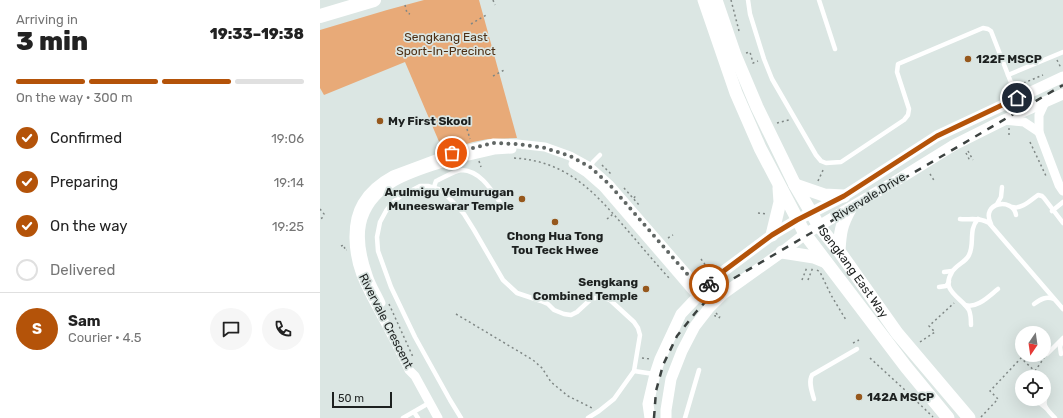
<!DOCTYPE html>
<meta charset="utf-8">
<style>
body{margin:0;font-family:Rubik,sans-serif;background:#f6f6f6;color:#222;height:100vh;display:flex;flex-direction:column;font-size:15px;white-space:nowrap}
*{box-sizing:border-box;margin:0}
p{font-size:13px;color:#767676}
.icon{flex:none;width:22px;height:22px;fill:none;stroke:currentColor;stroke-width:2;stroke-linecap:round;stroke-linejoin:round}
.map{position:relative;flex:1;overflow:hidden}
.panel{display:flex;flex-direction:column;background:#fff;width:320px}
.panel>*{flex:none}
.needle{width:26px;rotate:193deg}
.buttons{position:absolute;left:695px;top:326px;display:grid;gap:8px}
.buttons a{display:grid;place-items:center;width:36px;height:36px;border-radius:50%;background:#fff;box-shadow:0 4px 16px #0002;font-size:20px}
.scale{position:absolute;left:12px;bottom:10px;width:60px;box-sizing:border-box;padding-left:4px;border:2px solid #1d2120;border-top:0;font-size:11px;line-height:14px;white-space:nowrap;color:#1d2120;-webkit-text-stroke:3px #dbe6e3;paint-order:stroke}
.pin{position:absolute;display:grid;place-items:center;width:34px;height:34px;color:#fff;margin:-17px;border:2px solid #fff;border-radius:50%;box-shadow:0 1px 4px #0007}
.courier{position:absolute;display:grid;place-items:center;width:40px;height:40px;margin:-20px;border:3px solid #b45309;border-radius:50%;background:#fff;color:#222;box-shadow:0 1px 5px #0007}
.headline em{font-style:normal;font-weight:800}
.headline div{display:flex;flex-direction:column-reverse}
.headline{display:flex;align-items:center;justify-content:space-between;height:68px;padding:0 16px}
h1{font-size:26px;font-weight:800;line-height:30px}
.bar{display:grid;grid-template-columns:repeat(4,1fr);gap:6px 4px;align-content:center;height:48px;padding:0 16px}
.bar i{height:5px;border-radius:3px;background:#e0e0e0}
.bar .on{background:#b45309}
.bar p{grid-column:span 4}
.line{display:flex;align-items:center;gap:10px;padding:0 16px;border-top:1px solid #e0e0e0}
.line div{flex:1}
.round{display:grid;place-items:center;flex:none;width:42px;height:42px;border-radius:21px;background:#f6f6f6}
ol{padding:0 16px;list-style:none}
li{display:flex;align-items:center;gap:12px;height:44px}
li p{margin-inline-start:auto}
li .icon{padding:4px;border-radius:50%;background:#b45309;color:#fff;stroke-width:4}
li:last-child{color:#767676}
li i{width:22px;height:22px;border:2px solid #e0e0e0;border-radius:50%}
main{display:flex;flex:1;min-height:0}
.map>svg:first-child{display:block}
</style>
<main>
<section class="panel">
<div class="headline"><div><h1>3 min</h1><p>Arriving in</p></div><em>19:33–19:38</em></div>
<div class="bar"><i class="on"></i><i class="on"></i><i class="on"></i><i></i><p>On the way · 300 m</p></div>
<ol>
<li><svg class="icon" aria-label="check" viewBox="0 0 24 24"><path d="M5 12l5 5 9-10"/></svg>Confirmed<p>19:06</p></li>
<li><svg class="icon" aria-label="check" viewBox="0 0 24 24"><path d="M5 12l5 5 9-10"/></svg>Preparing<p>19:14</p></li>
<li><svg class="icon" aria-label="check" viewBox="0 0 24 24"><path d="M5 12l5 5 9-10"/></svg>On the way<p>19:25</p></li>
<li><i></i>Delivered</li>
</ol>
<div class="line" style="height:72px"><b class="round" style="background:#b45309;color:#fff">S</b><div><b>Sam</b><p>Courier · 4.5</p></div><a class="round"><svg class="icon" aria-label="chat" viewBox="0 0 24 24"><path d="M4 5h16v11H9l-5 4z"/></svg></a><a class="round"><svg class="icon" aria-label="phone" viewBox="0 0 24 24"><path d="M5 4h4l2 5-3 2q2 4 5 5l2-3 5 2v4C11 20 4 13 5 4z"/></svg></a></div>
</section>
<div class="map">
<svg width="743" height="418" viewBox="0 0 743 418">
<rect width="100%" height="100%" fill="#dbe6e3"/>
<!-- green -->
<polygon fill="#e8aa78" points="104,0 159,0 197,138 168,139 153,142 123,151 85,62 4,95 0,88 0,30 67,10"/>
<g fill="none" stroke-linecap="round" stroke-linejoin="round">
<!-- path -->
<g stroke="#7f8785" stroke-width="1.5" stroke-dasharray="2 3" stroke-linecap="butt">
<polyline points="173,0 175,5"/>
<polyline points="411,0 419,31"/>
<polyline points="85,5 87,13 90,14"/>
<polyline points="151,24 168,14"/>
<polyline points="426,53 430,52 433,63 438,61"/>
<polyline points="737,60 741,68"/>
<polyline points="173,76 186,69"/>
<polyline points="699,85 723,75"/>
<polyline points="457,123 469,120"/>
<polyline points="689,128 689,138"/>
<polyline points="147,129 150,139"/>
<polyline points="710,142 726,176"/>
<polyline points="648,151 653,160"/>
<polyline points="646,153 650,161"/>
<path d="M194 158C244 161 271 188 302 224 318 242 333 261 350 279"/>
<polyline points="159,161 161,167"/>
<polyline points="282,165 292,175"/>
<polyline points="610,174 615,182"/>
<polyline points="498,181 504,168"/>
<polyline points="304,188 320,206"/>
<polyline points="314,198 317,194"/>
<polyline points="0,209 4,214 2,218 0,219"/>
<polyline points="438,213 447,214"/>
<polyline points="287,219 293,214"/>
<polyline points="348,238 353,235"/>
<polyline points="21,246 24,245 25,250 27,250"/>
<polyline points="381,259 389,270"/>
<polyline points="497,270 500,272 511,295 526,320"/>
<polyline points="482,280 487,267"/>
<polyline points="488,280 493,267"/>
<polyline points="69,304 93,357"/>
<polyline points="396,313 400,317"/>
<polyline points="136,314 213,360 222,368 231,382 248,396 272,408"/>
<polyline points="395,315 395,316 397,316 400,318"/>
<polyline points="600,342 615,332 609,326 634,303"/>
<polyline points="533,343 539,340"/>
<polyline points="322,358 330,359"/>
<polyline points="550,358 586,391 613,417"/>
<polyline points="715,371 724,358"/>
<polyline points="724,380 731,387"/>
<polyline points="661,417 678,399 670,391 701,358 721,377"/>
</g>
<!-- service -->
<g stroke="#fff" stroke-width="4.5">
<polyline points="428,0 430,14 444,59 452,79 496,155 501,161 506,163 521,162 584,120 588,115 589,109 577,72 578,64 663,28 668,29 671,31 697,98"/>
<polyline points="499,0 515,49"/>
<polyline points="688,75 743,52"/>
<polyline points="270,168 273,162 280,155"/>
<path d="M114 187 116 181C123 178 136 170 142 170 162 171 173 193 183 207"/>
<polyline points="677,204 681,197 682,187"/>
<path d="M692 207C701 210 711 200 718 195L722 196 724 198 743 223"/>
<polyline points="732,211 743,202"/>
<path d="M640 219C649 220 661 217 669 223L743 309"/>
<path d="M671 224C660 202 693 197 696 215"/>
<polyline points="624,272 632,271"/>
<polyline points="619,287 626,286 629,282"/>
<path d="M714 304C721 299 726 296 734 299"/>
<path d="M645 305C657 309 669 296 678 289"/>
<path d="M651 325C651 320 651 315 649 310 641 297 620 291 632 272 636 265 646 262 649 255 655 243 648 230 658 219"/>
<polyline points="727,354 743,338"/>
<polyline points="741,354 740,347 742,340"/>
<polyline points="314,371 334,374"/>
<path d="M728 393C720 405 727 409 735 418"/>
<path d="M494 399C492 392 488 382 492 375L537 349"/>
<polyline points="710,400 721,404 726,408"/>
<polyline points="94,412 98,418"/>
<polyline points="83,418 109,403"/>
<polyline points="141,418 130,400 95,337 71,287 58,251 57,237 60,222 66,211 73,202 81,196 100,186 108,186 121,190 137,206 144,214 154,230 183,280 197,293 221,301 228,304 234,310 244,314 251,315 257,312 270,300 274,298 282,298 290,300 314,322 318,328 320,335 314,371 294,399 279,411 268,418"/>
<polyline points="365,418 379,370"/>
</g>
<!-- minor -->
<g stroke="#fff" stroke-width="9">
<polyline points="725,102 719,115 719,132 739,185 743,191"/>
<polyline points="684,120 704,122 719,132"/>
<polyline points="148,156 174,150 192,149"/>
<polyline points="253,164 267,173 283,187 377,296"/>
<path d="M61 303C57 294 51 285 48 275 35 238 36 207 71 184 88 173 109 168 128 161"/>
<path d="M118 418 95 376 89 370C81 353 72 336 63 319 55 304 47 290 41 275 33 254 30 223 42 203 49 191 60 182 73 175L132 153 173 143 197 144 225 147 250 156 270 167 289 184 382 291"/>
</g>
<!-- tertiary -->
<g stroke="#fff" stroke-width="11">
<polyline points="330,418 328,404 335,374 340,359 361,314 397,276 452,235 477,220 524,196 617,136 743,77"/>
<polyline points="346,418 346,410 351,379 362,351 375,326 389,308 403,294 462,252 485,234 579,179 634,145 684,120 743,94"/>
</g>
<!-- secondary -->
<g stroke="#fff" stroke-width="13">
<polyline points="384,0 416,93 440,148 485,234 586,367 628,418"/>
<path id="s1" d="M396 0 415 55 437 107 475 185 499 226 519 251 577 333 649 418"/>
<polyline points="475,185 504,195 524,196"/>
<polyline points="452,235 460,202 459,188"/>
<path d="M519 251C520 233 521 225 530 209"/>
<polyline points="462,252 494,257 506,262"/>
</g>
<!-- primary -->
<polyline stroke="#fff" stroke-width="14" points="0,16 54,0"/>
<!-- rail -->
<polyline stroke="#3c4240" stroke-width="2.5" stroke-dasharray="7 7" stroke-linecap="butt" points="334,418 336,391 343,365 357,336 376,312 399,287 743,85"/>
</g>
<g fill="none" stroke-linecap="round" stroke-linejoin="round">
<!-- done -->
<polyline stroke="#606664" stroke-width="4" stroke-dasharray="0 7.2" points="132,153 173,143 197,144 225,148 250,156 270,167 289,184 382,291 389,284"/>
<!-- route -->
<polyline stroke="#b45309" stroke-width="5" points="389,284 397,276 452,235 477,220 524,196 617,136 697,98"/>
</g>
<!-- markers -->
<g fill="#96581d" stroke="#dbe6e3" stroke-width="1.5">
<circle cx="648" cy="59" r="4"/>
<circle cx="60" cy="121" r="4"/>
<circle cx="202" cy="199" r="4"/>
<circle cx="235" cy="222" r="4"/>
<circle cx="326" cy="289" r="4"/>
<circle cx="539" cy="397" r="4"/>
</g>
<g text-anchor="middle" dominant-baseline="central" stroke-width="3.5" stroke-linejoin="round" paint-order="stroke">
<!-- park labels -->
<g font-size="12" fill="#4d2f14" stroke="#dbe6e3">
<text x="126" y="37">Sengkang East<tspan x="126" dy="14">Sport-In-Precinct</tspan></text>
</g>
<!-- poi labels -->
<g font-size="12" font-weight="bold" fill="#1d2120" stroke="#dbe6e3" text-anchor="start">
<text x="656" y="59">122F MSCP</text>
<text x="68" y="121">My First Skool</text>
<text x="194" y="192" text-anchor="end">Arulmigu Velmurugan<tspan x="194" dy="14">Muneeswarar Temple</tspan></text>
<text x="235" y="236" text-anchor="middle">Chong Hua Tong<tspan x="235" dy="14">Tou Teck Hwee</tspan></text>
<text x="318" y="282" text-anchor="end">Sengkang<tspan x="318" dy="14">Combined Temple</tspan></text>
<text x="547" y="397">142A MSCP</text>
</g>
<!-- street labels -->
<g font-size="12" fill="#1d2120" stroke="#dbe6e3">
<text transform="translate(549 197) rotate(-31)">Rivervale Drive</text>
<text stroke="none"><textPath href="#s1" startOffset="307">Sengkang East Way</textPath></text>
<text transform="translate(66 321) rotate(63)">Rivervale Crescent</text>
</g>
</g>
</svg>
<div class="buttons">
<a><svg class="needle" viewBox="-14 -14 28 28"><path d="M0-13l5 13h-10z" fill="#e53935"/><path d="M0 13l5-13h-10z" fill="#767676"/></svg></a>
<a><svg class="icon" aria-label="locate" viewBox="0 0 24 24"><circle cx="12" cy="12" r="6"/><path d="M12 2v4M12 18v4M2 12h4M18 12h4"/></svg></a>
</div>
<div class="scale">50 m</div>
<div class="pin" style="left:132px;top:153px;background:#ea580c"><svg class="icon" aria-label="bag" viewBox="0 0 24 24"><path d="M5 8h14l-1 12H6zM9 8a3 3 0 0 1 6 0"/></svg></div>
<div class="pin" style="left:697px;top:98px;background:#1f2937"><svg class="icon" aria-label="home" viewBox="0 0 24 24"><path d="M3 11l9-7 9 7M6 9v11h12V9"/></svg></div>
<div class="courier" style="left:389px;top:284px"><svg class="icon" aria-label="bike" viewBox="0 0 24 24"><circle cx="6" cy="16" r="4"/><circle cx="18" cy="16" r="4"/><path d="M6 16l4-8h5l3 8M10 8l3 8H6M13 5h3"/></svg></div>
</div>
</main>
